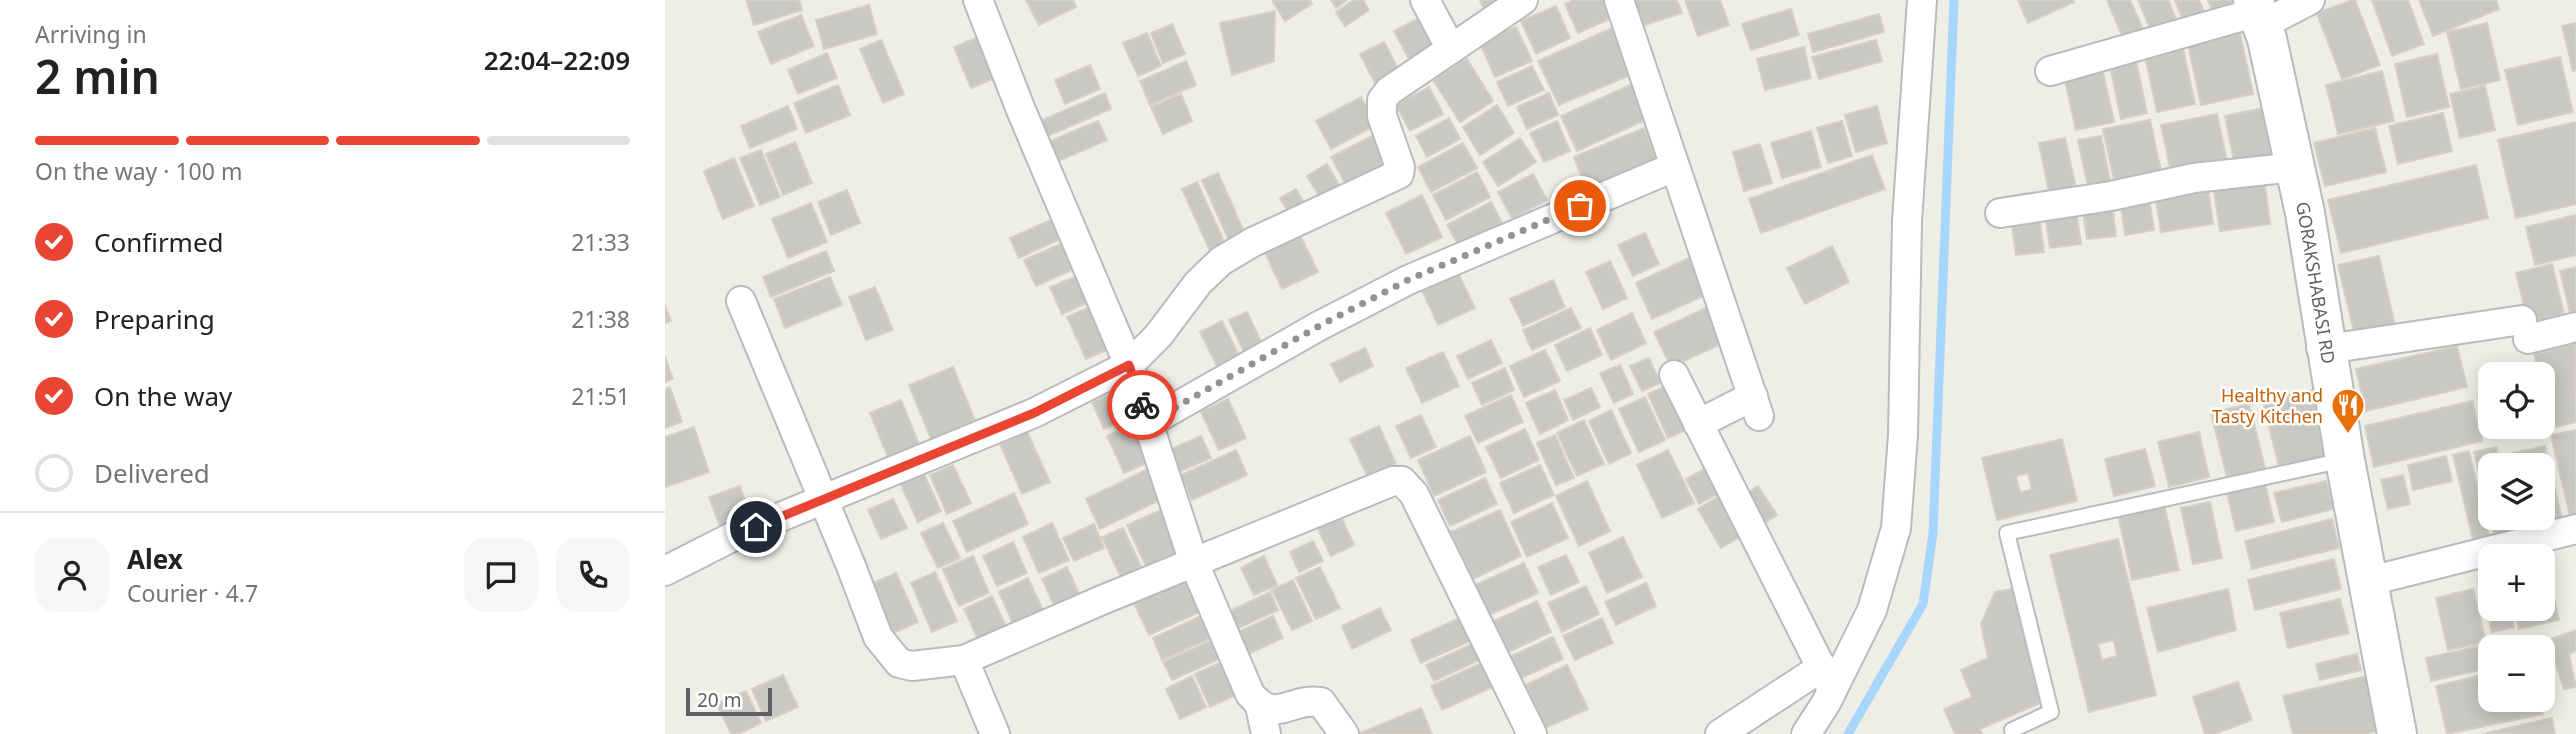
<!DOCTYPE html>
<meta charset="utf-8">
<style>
body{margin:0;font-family:"Noto Sans",sans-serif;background:#f6f6f6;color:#222;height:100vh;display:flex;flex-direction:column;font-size:26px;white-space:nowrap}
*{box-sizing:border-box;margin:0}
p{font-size:23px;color:#767676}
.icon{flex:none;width:38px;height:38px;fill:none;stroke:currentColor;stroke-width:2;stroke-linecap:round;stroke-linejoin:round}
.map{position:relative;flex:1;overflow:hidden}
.sheet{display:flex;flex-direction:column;background:#fff;width:665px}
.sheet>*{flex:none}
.controls{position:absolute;left:1813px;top:362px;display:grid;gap:14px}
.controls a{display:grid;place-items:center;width:77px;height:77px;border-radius:14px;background:#fff;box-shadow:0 4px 18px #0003;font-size:35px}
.scale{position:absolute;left:21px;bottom:18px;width:86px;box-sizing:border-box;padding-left:7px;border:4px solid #5d6166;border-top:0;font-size:19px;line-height:24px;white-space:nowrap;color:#5d6166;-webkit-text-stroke:5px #fff;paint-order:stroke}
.pin{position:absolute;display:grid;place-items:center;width:60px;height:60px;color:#fff;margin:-30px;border:4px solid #fff;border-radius:50%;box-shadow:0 2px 7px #0007}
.courier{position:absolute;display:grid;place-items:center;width:70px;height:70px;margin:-35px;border:5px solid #e84633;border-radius:50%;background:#fff;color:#222;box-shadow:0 2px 9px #0007}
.headline em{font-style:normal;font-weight:600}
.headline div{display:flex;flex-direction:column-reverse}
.headline{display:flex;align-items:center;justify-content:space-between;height:119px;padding:0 35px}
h1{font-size:46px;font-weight:600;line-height:52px}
.bar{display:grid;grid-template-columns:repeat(4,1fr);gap:10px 7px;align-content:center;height:84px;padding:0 35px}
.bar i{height:9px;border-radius:5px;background:#e0e0e0}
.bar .on{background:#e84633}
.bar p{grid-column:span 4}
.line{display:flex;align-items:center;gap:18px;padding:0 35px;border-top:2px solid #e0e0e0}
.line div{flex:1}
.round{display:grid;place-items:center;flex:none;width:74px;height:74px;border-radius:21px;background:#f6f6f6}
ol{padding:0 35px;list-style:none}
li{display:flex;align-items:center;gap:21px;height:77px}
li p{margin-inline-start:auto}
li .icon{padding:7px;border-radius:50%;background:#e84633;color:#fff;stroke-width:4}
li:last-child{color:#767676}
li i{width:38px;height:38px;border:4px solid #e0e0e0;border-radius:50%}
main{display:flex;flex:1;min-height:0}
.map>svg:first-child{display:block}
</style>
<main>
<section class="sheet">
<div class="headline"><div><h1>2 min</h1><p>Arriving in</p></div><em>22:04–22:09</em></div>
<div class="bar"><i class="on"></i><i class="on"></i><i class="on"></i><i></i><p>On the way · 100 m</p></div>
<ol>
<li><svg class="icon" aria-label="check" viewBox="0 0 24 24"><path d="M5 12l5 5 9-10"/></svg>Confirmed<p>21:33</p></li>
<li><svg class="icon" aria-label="check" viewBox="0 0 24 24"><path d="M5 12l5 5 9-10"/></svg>Preparing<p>21:38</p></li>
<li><svg class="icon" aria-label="check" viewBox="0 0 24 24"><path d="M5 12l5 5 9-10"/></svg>On the way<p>21:51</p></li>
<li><i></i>Delivered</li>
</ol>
<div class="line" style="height:126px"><a class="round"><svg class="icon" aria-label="person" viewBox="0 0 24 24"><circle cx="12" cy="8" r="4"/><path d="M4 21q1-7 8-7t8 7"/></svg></a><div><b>Alex</b><p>Courier · 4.7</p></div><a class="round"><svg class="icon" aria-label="chat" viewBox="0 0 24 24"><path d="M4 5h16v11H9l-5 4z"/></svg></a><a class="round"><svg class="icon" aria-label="phone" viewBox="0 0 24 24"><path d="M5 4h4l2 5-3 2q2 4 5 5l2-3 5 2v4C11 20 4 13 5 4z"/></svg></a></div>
</section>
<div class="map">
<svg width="1911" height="734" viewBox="0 0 1911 734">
<rect width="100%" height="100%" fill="#efeee6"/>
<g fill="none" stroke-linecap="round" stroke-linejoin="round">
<!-- stream -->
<polyline stroke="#a7d6fe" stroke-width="9" points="1183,734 1258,604 1268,533 1289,0"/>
</g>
<!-- building -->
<g fill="#cac8c3" stroke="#d4d0c4" stroke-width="2" fill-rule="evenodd">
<polygon points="81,0 134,0 137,10 89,25"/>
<polygon points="361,0 408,0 411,7 374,25"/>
<polygon points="607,0 645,0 647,4 620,21"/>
<polygon points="666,0 682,0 671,8"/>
<polygon points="689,0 698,0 704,10 680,26 671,12"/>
<polygon points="815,0 836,0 818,7"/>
<polygon points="909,0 941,0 949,17 913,33 900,4"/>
<polygon points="961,0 1012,0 1017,13 971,28"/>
<polygon points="1020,0 1055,0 1064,25 1033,36"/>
<polygon points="1353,0 1408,0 1409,2 1363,23"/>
<polygon points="1442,0 1465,0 1480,34 1460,43"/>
<polygon points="1473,0 1503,0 1513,24 1488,35"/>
<polygon points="1510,0 1534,0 1540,14 1519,23"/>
<polygon points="1543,0 1573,0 1547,10"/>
<polygon points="1687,0 1690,0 1715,65 1677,79 1652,13"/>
<polygon points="1707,0 1743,0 1759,44 1727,56"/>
<polygon points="1754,0 1831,0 1834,9 1768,36"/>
<polygon points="204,5 212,34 159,49 151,20"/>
<polygon points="891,6 905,38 871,54 856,21"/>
<polygon points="1126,9 1134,35 1086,50 1077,24"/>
<polygon points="610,11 609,61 567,75 555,23"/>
<polygon points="1214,14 1219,32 1148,52 1143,34"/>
<polygon points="136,15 149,46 106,64 93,32"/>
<polygon points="758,16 777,51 748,67 729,31"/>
<polygon points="1822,23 1835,80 1796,89 1782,32"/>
<polygon points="1911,23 1911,70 1908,71 1897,26"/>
<polygon points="507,24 520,54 498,63 486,33"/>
<polygon points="851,27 867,61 830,77 815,43"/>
<polygon points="947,28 968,74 894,105 873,61"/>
<polygon points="1574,28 1588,94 1536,105 1522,39"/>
<polygon points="482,33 496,66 473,76 458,43"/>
<polygon points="316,36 333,77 306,88 289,47"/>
<polygon points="216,40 239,94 218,103 195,49"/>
<polygon points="1211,40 1217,61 1154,79 1147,57"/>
<polygon points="719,42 737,76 713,89 695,54"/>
<polygon points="1517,44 1530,104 1492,112 1479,51"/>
<polygon points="1139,47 1146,78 1100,90 1092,59"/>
<polygon points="162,53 172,78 133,94 123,70"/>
<polygon points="1772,54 1784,107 1742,117 1730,64"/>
<polygon points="1470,56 1482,113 1456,119 1444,61"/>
<polygon points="1895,57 1908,112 1853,125 1840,70"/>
<polygon points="802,59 828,101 795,122 768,80"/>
<polygon points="521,61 531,85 485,105 475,81"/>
<polygon points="425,65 435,89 400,104 390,80"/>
<polygon points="867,66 879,90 843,106 832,82"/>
<polygon points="1437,68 1449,122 1411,130 1399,76"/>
<polygon points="1717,71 1729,121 1673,134 1661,85"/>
<polygon points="972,82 987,117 912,151 896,116"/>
<polygon points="173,85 185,115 141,133 129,103"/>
<polygon points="1820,86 1830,130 1795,138 1785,94"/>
<polygon points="764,87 778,114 745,131 731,105"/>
<polygon points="440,93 446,109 382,136 375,121"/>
<polygon points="884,93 893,115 862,129 852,107"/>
<polygon points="516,94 527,121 498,134 486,107"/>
<polygon points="696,97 711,125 666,149 651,121"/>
<polygon points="832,105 849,133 815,155 798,127"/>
<polygon points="123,106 132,129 85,148 76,126"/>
<polygon points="1212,106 1222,143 1191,152 1180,115"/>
<polygon points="1598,108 1608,158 1570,166 1560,116"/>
<polygon points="1778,113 1787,151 1733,164 1724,126"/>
<polygon points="1552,114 1563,166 1507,177 1496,125"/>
<polygon points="784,118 795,139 762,157 751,136"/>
<polygon points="1485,120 1498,180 1451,189 1438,129"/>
<polygon points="433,121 442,140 391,162 383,142"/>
<polygon points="892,121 905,151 879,162 865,133"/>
<polygon points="1177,121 1187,156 1163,163 1152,128"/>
<polygon points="1911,122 1911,204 1851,218 1833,140"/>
<polygon points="979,128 993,164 923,192 909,157"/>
<polygon points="1710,128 1721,172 1660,186 1649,143"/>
<polygon points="1146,131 1156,167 1117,178 1106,143"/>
<polygon points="711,134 729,168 685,192 666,157"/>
<polygon points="1436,136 1447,191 1425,196 1413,140"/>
<polygon points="855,138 871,162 833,186 818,162"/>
<polygon points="1400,138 1413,197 1386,202 1374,143"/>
<polygon points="130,142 147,183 118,195 101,154"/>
<polygon points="798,143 812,168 766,192 753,167"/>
<polygon points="1095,144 1107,183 1079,191 1068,152"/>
<polygon points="96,150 115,197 95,205 75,158"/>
<polygon points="1207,155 1220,189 1096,233 1084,199"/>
<polygon points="69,158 89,206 58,219 39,171"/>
<polygon points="662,164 677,190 658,202 642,176"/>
<polygon points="1811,165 1823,218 1676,253 1663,200"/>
<polygon points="812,172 825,197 781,220 768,195"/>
<polygon points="553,173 581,236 565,243 537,180"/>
<polygon points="868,174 882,200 847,218 833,192"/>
<polygon points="1599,178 1605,224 1555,231 1548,185"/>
<polygon points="532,182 561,246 546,253 517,189"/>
<polygon points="1542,182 1548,224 1496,232 1489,189"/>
<polygon points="631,189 642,208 626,217 615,198"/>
<polygon points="182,190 195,223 166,235 153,202"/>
<polygon points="1483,192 1489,230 1460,235 1454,195"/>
<polygon points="757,195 777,237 741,254 721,213"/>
<polygon points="826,202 837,223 794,246 782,225"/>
<polygon points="1447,202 1451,236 1422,239 1417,206"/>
<polygon points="146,203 162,242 123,258 107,219"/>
<polygon points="1411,210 1416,244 1385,248 1380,215"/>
<polygon points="1374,215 1379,252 1351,255 1346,219"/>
<polygon points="1911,215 1911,255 1870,265 1861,227"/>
<polygon points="395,216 404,235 354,258 345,238"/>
<polygon points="633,231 653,272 617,289 598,248"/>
<polygon points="980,233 994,264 968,276 953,245"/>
<polygon points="400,242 411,268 371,286 359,260"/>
<polygon points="1167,246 1184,282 1140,304 1122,268"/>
<polygon points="161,251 169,271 106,297 98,277"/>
<polygon points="1714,256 1731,330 1691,340 1673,265"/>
<polygon points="1026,257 1043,294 987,319 971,283"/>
<polygon points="945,261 962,298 938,309 921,272"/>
<polygon points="1887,264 1899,314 1863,322 1851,273"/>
<polygon points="790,267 810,308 773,325 754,284"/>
<polygon points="1911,267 1911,320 1907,321 1895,271"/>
<polygon points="412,276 424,302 397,314 385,287"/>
<polygon points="165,277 177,305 120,328 109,299"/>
<polygon points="888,280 900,307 858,326 845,299"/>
<polygon points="210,287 228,330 201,340 184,297"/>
<polygon points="0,305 6,321 0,323"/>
<polygon points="427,306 447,348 421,359 402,317"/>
<polygon points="1043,307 1060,342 1006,367 989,332"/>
<polygon points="906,308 916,328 867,350 858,330"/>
<polygon points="582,312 600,350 582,359 564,320"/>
<polygon points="967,313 981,343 946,360 932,330"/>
<polygon points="557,321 577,362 555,372 535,332"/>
<polygon points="925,328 937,355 902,371 890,345"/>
<polygon points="826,340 837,363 803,379 792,356"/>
<polygon points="1910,344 1911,422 1886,428 1878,391 1878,374 1874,374 1869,354"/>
<polygon points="1792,346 1802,387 1701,411 1691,369"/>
<polygon points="700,348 708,366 675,382 666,364"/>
<polygon points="880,350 895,381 859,397 845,366"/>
<polygon points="778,352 794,386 757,403 741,368"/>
<polygon points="0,356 8,379 0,382"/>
<polygon points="984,358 995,383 977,391 965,366"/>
<polygon points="955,365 968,394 949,403 935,373"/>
<polygon points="288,367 313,428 269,446 244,385"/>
<polygon points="840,368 849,390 817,405 807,383"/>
<polygon points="1008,383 1028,427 1003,438 983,394"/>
<polygon points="5,387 17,422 0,428 0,389"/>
<polygon points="926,388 935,407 908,420 899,400"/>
<polygon points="455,390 467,416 439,429 427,402"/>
<polygon points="890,390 903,420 875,434 861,403"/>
<polygon points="1647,390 1664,459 1615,471 1598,402"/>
<polygon points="846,395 858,422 813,443 800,416"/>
<polygon points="980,397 1000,440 974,452 954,409"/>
<polygon points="563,399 581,438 554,450 536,412"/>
<polygon points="236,400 256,449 225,462 205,413"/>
<polygon points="1807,401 1817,441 1709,467 1700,426"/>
<polygon points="1584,404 1601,472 1563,481 1546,413"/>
<polygon points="946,410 966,453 944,464 924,421"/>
<polygon points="756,415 771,447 746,458 731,426"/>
<polygon points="919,420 939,464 912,476 892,433"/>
<polygon points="470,423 487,461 459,473 442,436"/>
<polygon points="714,426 731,464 703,477 685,439"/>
<polygon points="29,427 44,472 0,487 0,437"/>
<polygon points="860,429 874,460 836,478 821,447"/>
<polygon points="1911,430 1911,520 1906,521 1886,435"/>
<polygon points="362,432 385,482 357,494 335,444"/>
<polygon points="1534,432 1544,477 1504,487 1493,442"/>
<polygon points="890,435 909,478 891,485 872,443"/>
<polygon points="536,436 546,458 514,472 504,450"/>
<polygon points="805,436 821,472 769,496 753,460"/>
<path d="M1397 439 1412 501 1332 520 1317 458ZM1363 473 1367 490 1355 492 1351 476Z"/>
<polygon points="1880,446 1898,524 1857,533 1854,518 1878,518 1878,466 1841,466 1839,455"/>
<polygon points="1831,447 1836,466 1825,466 1825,518 1848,518 1852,537 1831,542 1809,452"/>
<polygon points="1480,449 1490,486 1449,496 1440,459"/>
<polygon points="571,450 582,475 527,500 516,475"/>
<polygon points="1003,450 1029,503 997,518 972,465"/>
<polygon points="1804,451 1826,544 1810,548 1788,455"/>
<polygon points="1781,456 1787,481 1748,490 1743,465"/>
<polygon points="288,465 306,503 282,514 265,475"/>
<polygon points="875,465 889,495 849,513 835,483"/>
<polygon points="1043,467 1056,492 1034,504 1021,479"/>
<polygon points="485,468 499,498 435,529 421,499"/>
<polygon points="258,472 276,511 253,522 235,483"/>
<polygon points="1738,475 1745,504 1723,509 1716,480"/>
<polygon points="820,478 832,504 785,526 773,500"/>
<polygon points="922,481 945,531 914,546 891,496"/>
<polygon points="1661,481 1668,509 1617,522 1609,493"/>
<polygon points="1600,484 1609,522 1571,531 1562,493"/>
<polygon points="75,486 87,522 57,532 44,497"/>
<polygon points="1093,486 1112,515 1093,527 1075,498"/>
<polygon points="349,493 363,524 302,552 288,521"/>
<polygon points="1059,493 1082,533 1056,548 1033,509"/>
<polygon points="228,499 242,528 216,539 203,510"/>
<polygon points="1545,502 1557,558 1528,564 1516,508"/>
<polygon points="887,503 903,538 862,557 846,522"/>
<polygon points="1499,504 1514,570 1467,580 1453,514"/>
<polygon points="500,508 519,551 481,567 462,525"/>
<polygon points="835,510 856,556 808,579 786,532"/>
<polygon points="675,515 689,545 666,556 652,527"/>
<polygon points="1667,519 1674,548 1587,569 1580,541"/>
<polygon points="278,523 295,558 273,568 256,533"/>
<polygon points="387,523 404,560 374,573 358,537"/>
<polygon points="429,524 439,548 409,561 398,538"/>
<polygon points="458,528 480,575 459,584 437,537"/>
<polygon points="958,537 977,577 942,593 924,553"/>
<path d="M1453 539 1491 695 1424 712 1385 555ZM1449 640 1452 656 1437 660 1433 644Z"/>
<polygon points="648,541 658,561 634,572 625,552"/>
<polygon points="348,542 362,573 332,586 318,556"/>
<polygon points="1878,549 1894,620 1854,629 1849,609 1878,609 1878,556 1846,556"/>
<polygon points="901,555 914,582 886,595 873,567"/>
<polygon points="308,556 324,593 294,606 278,569"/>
<polygon points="599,556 612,585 589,595 576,568"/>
<polygon points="1669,559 1676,589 1590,610 1583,580"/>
<polygon points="859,563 873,593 822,616 808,586"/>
<polygon points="402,567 418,603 393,614 377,579"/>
<polygon points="655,567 675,608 651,619 631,578"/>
<polygon points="270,572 292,621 267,632 246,583"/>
<polygon points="231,573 253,622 228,633 206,584"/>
<polygon points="522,577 537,611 484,635 468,601"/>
<polygon points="363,578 382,619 352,633 334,592"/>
<polygon points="628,580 647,621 627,630 607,590"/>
<polygon points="1825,580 1825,609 1844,609 1849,627 1827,632 1815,582"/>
<polygon points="981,583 991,606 951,625 940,602"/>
<polygon points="921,586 934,614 897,632 883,603"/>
<polygon points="1348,589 1375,703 1315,729 1317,734 1290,734 1279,709 1307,697 1296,670 1323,658 1316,624 1330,592"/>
<polygon points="1563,589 1571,630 1493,652 1482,608"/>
<polygon points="1808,589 1821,642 1783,650 1771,598"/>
<polygon points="605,592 613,610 569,630 561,613"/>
<polygon points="327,596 345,636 317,648 299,609"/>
<polygon points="1675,599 1684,633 1623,648 1615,613"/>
<polygon points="872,601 886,632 841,653 827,622"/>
<polygon points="715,608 726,630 687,649 677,626"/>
<polygon points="803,614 814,637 756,663 746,640"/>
<polygon points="538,615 548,637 497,660 488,638"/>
<polygon points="608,616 618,638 581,655 571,633"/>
<polygon points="937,618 948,643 910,660 898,636"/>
<polygon points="1911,630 1911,651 1904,654 1911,687 1899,689 1883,640"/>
<polygon points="888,637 898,659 854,679 844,657"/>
<polygon points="550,639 558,657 507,680 498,662"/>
<polygon points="816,640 823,656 769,681 761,665"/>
<polygon points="1827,643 1825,668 1766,681 1761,658"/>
<polygon points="1692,654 1696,670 1655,680 1651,664"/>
<polygon points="825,659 836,683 777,710 766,686"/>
<polygon points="561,660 575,693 545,707 530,674"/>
<polygon points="902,665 923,709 880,728 861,685"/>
<polygon points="1825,673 1825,700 1875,700 1878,714 1782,734 1771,686"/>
<polygon points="118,675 133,707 101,721 87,689"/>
<polygon points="527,676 541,707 515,719 501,689"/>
<polygon points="1702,676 1715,730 1700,734 1628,734 1618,696"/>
<polygon points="1573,682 1587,720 1549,734 1540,734 1528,697"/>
<polygon points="81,691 96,723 73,734 66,734 52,704"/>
<polygon points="756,708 767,734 696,734 695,733"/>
<polygon points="1887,718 1890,734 1817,734"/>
</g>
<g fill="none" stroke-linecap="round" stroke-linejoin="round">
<defs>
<polyline id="lane" points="1348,734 1347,730 1386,712 1342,533 1679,460"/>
<g id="street">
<path d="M313 0 356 110 464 365 529 563 585 694C612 726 624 697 656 702L679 734"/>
<polyline points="760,0 786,49"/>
<polyline points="954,0 1094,416"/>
<polyline points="1597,25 1645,0"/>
<polyline points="1385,71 1592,12"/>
<polyline points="1335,213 1446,196 1529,178 1630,167"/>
<polyline points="76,301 186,566 213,637 234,663 247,666 299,660"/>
<polyline points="1863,339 1911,327"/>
<polyline points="1656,347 1662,349 1857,320"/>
<polyline points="1009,375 1167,689"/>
<polyline points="483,423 654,326 743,280 1009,167"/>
<polyline points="1033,424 1088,396"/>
<polyline points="0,571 69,536 369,413 464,365 493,336 533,283 556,261 588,242 734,174 735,167 717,116 717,100 724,91 858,0"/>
<polyline points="1701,582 1911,529"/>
<polyline points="595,706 601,734"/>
<polyline points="330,734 299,660 437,600 728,481 737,481 749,494 867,734"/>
<polyline points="1055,734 1157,667"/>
<polyline points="1141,734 1161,703 1207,610 1231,528 1238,435 1242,221 1257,0"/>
</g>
<g id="secondary">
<path id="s1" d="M1588 0 1602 39 1640 213 1680 460 1732 734"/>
</g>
</defs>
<!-- lane casing -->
<use href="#lane" stroke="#b8bbbf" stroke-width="18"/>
<!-- street casing -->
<use href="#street" stroke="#b8bbbf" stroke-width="32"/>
<!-- secondary casing -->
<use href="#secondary" stroke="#b7babf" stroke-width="42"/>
<!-- lane -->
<use href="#lane" stroke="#fff" stroke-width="14"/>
<!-- street -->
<use href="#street" stroke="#fff" stroke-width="28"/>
<!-- secondary -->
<use href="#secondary" stroke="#fff" stroke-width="38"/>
</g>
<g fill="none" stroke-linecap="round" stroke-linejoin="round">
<!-- done -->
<polyline stroke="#909293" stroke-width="7" stroke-dasharray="0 12.6" points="477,405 483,423 654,326 743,280 915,206"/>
<!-- route -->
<polyline stroke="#e84633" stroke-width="9" points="91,527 369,413 464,365 477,405"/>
</g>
<!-- icons -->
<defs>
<symbol id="restaurant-pin" viewBox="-11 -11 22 30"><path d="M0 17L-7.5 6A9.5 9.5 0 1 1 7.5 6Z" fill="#e8710a" stroke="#fff"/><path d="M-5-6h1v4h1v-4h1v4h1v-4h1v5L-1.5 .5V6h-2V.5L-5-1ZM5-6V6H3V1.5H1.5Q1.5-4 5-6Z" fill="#fff"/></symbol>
</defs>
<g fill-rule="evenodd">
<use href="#restaurant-pin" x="1664" y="386" width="38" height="52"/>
</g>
<g text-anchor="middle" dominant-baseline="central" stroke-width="5" stroke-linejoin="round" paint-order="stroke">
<!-- street labels -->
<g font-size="18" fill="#5d6166" stroke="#fff">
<text stroke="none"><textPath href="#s1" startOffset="290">GORAKSHABASI RD</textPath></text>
</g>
<!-- food labels -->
<g font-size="18" fill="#c56008" stroke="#fff" text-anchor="end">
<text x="1658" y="395">Healthy and<tspan x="1658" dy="21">Tasty Kitchen</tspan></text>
</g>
</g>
</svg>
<div class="controls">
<a><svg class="icon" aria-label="locate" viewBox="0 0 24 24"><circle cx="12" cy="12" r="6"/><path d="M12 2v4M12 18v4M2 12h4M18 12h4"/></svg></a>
<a><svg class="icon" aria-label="layers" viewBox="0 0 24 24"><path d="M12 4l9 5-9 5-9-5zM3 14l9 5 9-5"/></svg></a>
<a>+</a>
<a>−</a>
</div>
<div class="scale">20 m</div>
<div class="pin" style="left:915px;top:206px;background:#ea580c"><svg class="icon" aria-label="bag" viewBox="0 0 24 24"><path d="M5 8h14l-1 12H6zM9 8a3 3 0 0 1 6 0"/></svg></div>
<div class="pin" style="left:91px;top:527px;background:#1f2937"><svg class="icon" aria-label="home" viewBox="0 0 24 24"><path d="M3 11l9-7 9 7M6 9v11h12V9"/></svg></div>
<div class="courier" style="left:477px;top:405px"><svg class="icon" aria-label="bike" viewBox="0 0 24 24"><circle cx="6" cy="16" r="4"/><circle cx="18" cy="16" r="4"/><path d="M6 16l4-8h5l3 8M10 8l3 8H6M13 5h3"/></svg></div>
</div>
</main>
